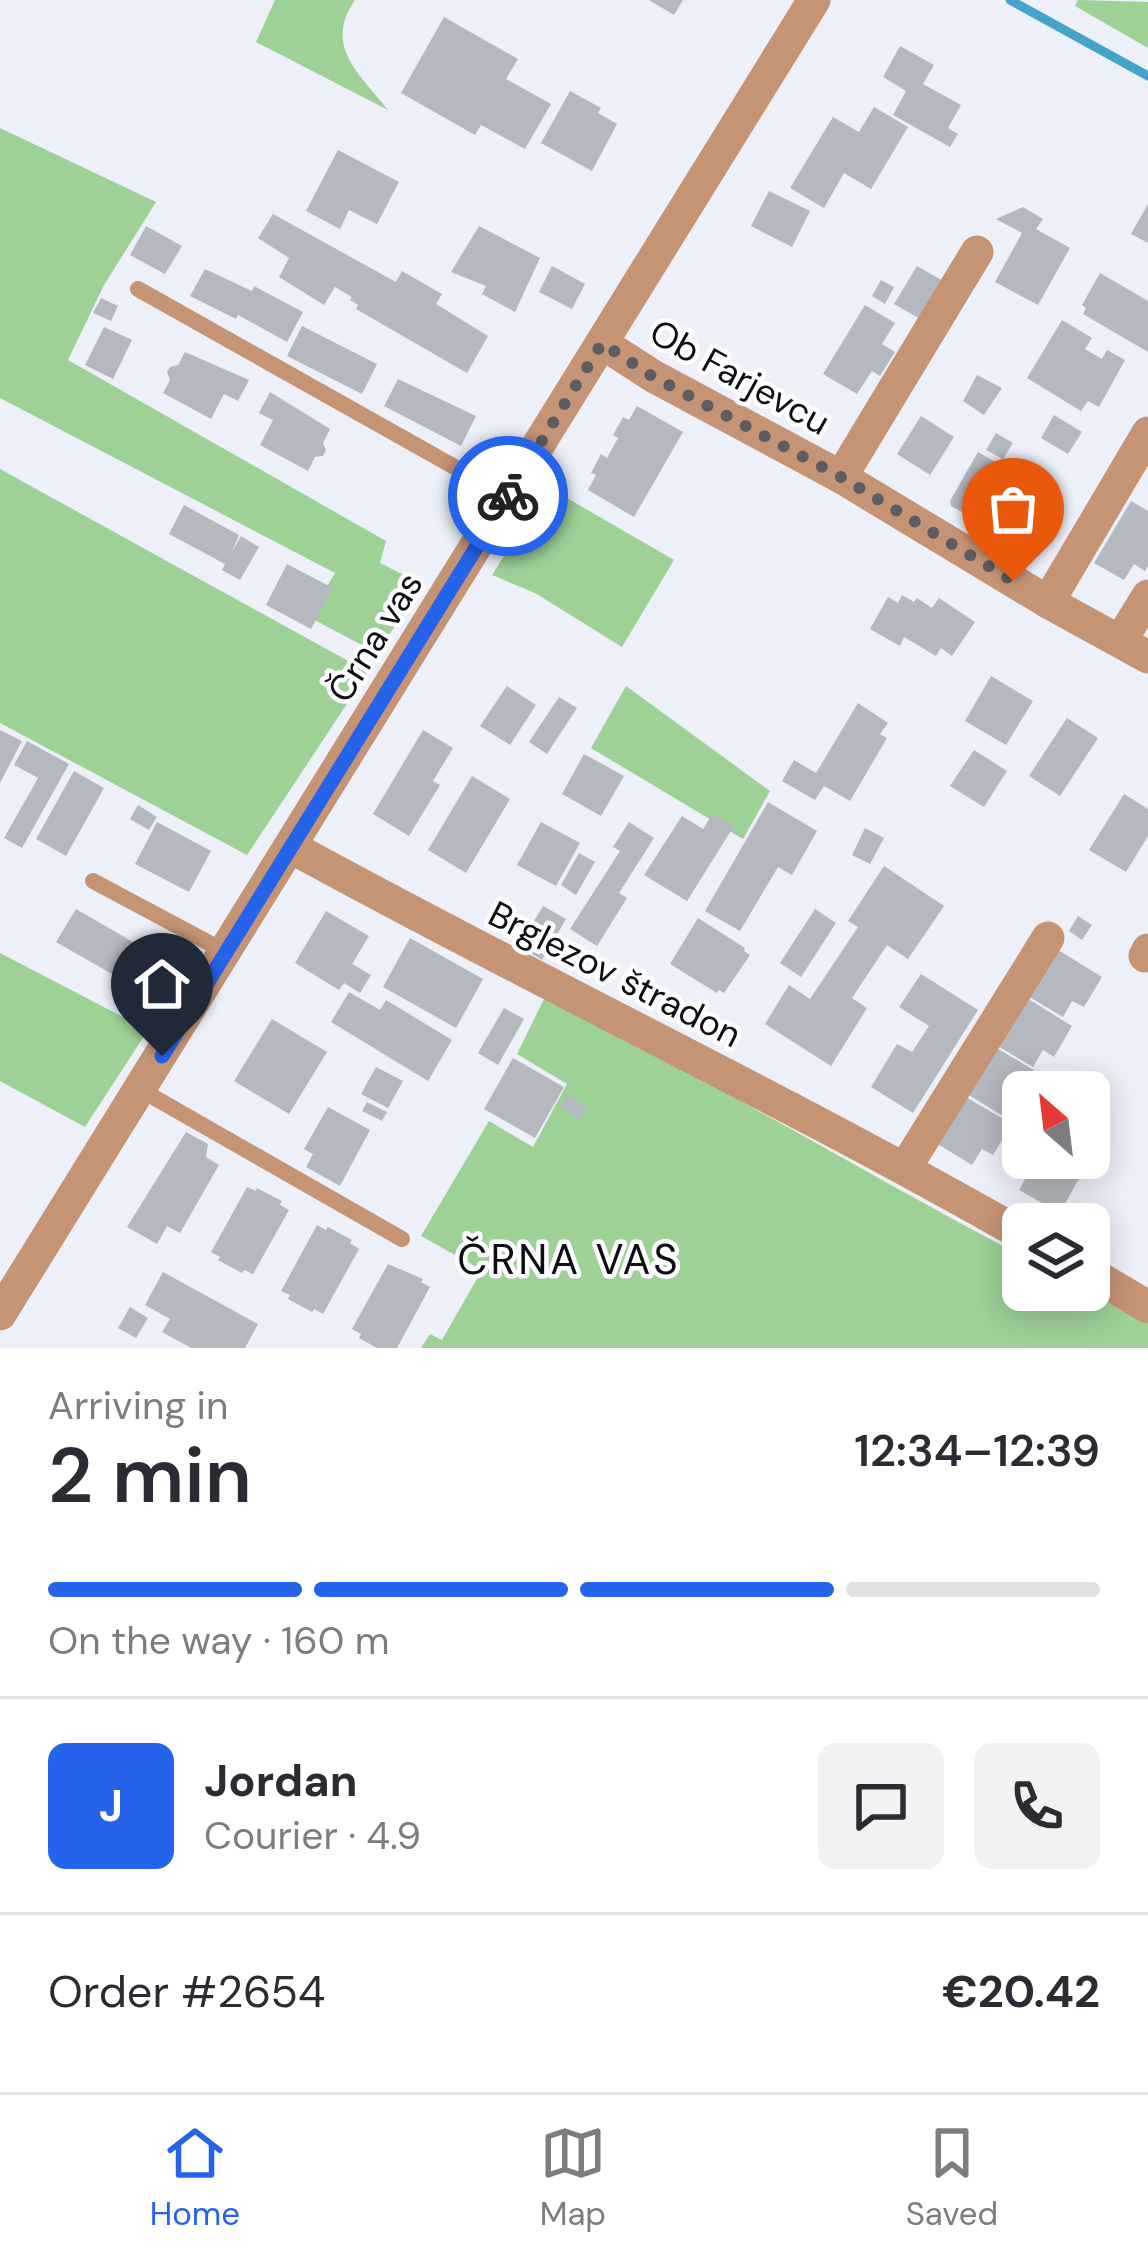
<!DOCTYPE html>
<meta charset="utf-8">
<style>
body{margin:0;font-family:"DM Sans",sans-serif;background:#f2f2f3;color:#2b2b33;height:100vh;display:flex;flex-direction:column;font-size:45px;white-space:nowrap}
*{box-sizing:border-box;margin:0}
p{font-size:39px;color:#7c7c81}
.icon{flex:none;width:66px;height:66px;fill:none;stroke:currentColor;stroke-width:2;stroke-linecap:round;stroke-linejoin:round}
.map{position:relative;height:1348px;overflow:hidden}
.drawer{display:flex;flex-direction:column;background:#fff;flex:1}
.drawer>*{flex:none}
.needle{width:78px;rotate:332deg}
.fabs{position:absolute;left:1002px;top:1071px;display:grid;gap:24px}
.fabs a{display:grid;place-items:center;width:108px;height:108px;border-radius:18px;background:#fff;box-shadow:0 6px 30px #0003;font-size:60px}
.pin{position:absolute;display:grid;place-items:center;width:102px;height:102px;color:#fff;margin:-123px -51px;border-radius:50% 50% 50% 0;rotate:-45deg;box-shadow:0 0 12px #0007}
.pin .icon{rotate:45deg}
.courier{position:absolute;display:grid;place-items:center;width:120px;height:120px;margin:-60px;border:9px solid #2563eb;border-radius:50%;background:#fff;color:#222;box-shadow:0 3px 15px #0007}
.headline em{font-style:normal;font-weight:600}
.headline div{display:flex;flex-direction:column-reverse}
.headline{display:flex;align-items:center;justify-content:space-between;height:204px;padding:0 48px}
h1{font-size:78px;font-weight:600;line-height:90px}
.bar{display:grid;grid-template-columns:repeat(4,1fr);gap:18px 12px;align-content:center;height:144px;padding:0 48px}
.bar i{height:15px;border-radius:9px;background:#e1e1e2}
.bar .active{background:#2563eb}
.bar p{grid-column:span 4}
.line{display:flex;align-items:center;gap:30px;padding:0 48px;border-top:3px solid #e1e1e2}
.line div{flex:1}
.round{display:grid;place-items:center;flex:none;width:126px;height:126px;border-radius:18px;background:#f2f2f3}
.menu{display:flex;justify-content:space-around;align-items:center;height:168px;border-top:3px solid #e1e1e2;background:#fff;font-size:33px;color:#7c7c81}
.menu a{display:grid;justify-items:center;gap:6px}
.menu .active{color:#2563eb}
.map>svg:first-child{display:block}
</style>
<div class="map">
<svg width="1148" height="1348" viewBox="0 0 1148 1348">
<rect width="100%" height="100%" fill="#edf0f8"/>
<!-- green -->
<g fill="#9dd196">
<path d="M275 0H355C323 46 360 74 388 110L256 42Z"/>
<polygon points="1078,0 1148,2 1148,48 1075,6"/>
<polygon points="0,128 156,202 104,285 68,360 386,541 380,563 420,583 403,616 378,649 373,651 309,617 335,573 0,398"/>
<polygon points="0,469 368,672 247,855 0,723"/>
<polygon points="548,487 674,560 622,647 535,593 492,575"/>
<polygon points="626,686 770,791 743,839 591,748"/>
<polygon points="0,953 148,1030 85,1127 0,1081"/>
<path d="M546 995C707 1079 863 1172 1023 1257V1290H1085L1148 1324V1348H421L430 1334 442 1340 482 1270 421 1236 489 1121 533 1147 567 1084 517 1054Z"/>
</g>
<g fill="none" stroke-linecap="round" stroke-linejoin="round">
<!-- stream -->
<polyline stroke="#45a5c9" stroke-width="9" points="1010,0 1148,76"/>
</g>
<!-- building -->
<g fill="#b5b8bf">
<polygon points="649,0 683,0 674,15"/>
<polygon points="444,17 518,59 506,79 551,104 525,149 481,125 475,135 401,93"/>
<polygon points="900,46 934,65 923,84 961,105 948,128 958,134 950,147 893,115 906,91 883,77"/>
<polygon points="570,91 601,108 598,113 617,124 592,171 541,143"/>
<polygon points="874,107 908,127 871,189 844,173 824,208 790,188 833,117 859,132"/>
<polygon points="338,150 399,182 377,224 349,210 340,229 306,211"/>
<polygon points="769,191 810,211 792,247 751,226"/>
<polygon points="1148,204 1148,243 1131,234"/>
<polygon points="1023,207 1043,219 1036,229 1070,248 1038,305 995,282 1022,233 996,219"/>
<polygon points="273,214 396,282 402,271 442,294 436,304 488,336 467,373 356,309 358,305 350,300 352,297 335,287 324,305 279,277 289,258 258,238"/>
<polygon points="146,226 182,246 165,274 130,255"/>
<polygon points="479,226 540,258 515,312 482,294 486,286 451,272"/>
<polygon points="552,266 585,284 572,309 539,292"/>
<polygon points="917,266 945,282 922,320 894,304"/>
<polygon points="205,269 252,291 254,286 303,312 287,342 238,315 236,319 190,296"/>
<polygon points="1100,273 1148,301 1148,352 1083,314 1086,308 1082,305"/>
<polygon points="881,280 894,287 885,304 872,296"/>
<polygon points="101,298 118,306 111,321 93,313"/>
<polygon points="865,305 895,323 882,344 895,352 880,376 872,371 857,394 823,374"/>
<polygon points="1062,320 1092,338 1085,349 1102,359 1107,350 1125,360 1099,407 1088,401 1081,411 1027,378"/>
<polygon points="302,326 377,364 362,394 287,356"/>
<polygon points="104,327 132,340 113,379 85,365"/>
<polygon points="185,352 249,380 238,401 224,394 211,419 163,393 170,380 167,372 170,367 178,365"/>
<polygon points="977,375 1002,388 984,415 963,401"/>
<polygon points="398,379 476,416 461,446 384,406"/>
<polygon points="270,392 330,429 323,443 326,450 323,456 315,457 308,471 260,445 273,420 259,413"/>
<polygon points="637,406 683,432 634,517 588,490 596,475 591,473 601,454 607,458 618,438 613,435 623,417 629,420"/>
<polygon points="1054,415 1082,432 1068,454 1041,438"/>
<polygon points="921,416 954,437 930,475 897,454"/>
<polygon points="996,433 1013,443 1003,459 986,450"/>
<polygon points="978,452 1035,485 1036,489 1022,515 1007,507 991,528 951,506 950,501"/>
<polygon points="1131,501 1148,511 1148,566 1145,571 1134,564 1124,580 1094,563"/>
<polygon points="184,505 239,535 232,552 241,536 259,547 240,580 222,570 225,564 169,534"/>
<polygon points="1027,519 1050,534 1034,559 1011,545"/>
<polygon points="287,564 333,588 311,629 266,605"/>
<polygon points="902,595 914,602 917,598 932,608 939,598 975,622 952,656 941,648 936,656 904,637 900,646 870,629 888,597 898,603"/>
<polygon points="991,676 1033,701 1006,745 965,721"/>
<polygon points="507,686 536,705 510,745 480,726"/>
<polygon points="559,697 577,708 547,754 529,742"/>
<polygon points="858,703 888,723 880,734 887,738 850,801 824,786 815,800 782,781 794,760 816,773"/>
<polygon points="1067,718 1098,738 1060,796 1029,776"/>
<polygon points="0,730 22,741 0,783"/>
<polygon points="423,730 453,748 433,781 440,785 409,836 373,814"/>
<polygon points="27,741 69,764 22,848 4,838 38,778 14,765"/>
<polygon points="974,750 1007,771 984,807 950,786"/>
<polygon points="584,754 624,776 601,816 562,794"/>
<polygon points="74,771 104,788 66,856 36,839"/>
<polygon points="472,776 510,799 466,873 428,850"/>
<polygon points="1124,794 1148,809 1148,836 1126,872 1089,850"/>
<polygon points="768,802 817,831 792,875 778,867 740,931 705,911"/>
<polygon points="138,805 157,817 149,830 130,819"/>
<polygon points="713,813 734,826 687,901 644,875 682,816 703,829"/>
<polygon points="157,822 211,851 189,892 135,864"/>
<polygon points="541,822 580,843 556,886 517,865"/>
<polygon points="629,822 654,838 619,893 627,898 597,946 570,929 620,851 613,847"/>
<polygon points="865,828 884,838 870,864 852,855"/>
<polygon points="579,853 595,862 576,895 561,885"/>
<polygon points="884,866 944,906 908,959 887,945 852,998 867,1008 831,1066 765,1024 789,985 810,999 858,927 848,921"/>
<polygon points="543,906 566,919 542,960 519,946"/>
<polygon points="76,909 152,953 133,986 56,942"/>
<polygon points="815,909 836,923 801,977 780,963"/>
<polygon points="326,911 369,936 352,964 371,975 360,993 344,983 339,990 295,963"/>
<polygon points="1078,916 1092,925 1082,940 1069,931"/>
<polygon points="698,918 745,948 744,951 750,955 724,993 719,990 717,993 670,964"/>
<polygon points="410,938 483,979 456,1028 383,987"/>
<polygon points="1055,948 1102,977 1084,1007 1072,1001 1063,1017 1026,995"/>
<polygon points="921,974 978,1010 913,1113 871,1087 897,1044 912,1052 929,1026 899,1007"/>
<polygon points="349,992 380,1010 386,1000 452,1040 428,1081 331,1022"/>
<polygon points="1025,997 1072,1026 1054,1057 1043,1050 1033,1067 996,1045"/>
<polygon points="504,1008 524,1019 498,1065 478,1053"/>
<polygon points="272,1019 327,1052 289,1114 234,1081"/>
<polygon points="995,1047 1042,1075 1032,1092 1023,1092 1023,1105 1013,1099 1003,1116 967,1094"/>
<polygon points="513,1058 564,1087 535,1138 484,1109"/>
<polygon points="376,1067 403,1081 388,1108 361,1094"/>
<polygon points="567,1095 587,1106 580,1119 560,1107"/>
<polygon points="964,1096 1012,1124 993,1155 982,1149 972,1165 936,1143"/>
<polygon points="367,1102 387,1112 382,1121 362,1111"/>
<polygon points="328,1107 370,1130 340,1186 306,1167 313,1154 304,1149"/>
<polygon points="186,1132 208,1144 206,1157 219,1165 180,1233 167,1226 157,1244 127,1227"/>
<polygon points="1089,1139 1098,1144 1060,1213 1019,1190 1037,1158 1089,1158"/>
<polygon points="247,1187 256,1191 257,1188 282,1201 280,1205 289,1210 253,1274 244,1270 242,1273 218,1260 220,1257 211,1252"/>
<polygon points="317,1225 326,1230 328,1227 352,1240 350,1243 359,1249 323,1314 314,1309 312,1312 288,1299 290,1295 281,1291"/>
<polygon points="388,1264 423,1279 421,1282 430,1287 397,1348 377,1348 359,1338 361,1334 352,1329"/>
<polygon points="163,1272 258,1324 245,1348 191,1348 162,1332 170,1319 145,1305"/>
<polygon points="130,1307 148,1318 136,1338 118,1328"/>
</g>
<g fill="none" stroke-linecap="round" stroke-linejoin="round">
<!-- service -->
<g stroke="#c59475" stroke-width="16">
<polyline points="138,289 508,497"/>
<polyline points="93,881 226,952"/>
<polyline points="141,1090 402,1239"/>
</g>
<!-- minor -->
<g stroke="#c59475" stroke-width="33">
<polyline points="602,343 653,376 841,477 1048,602 1148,657"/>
<polyline points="841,477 977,252"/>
<polyline points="1048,602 1148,433"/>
<polyline points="1121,640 1148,596"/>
<path d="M291 847C533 980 783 1098 1023 1235"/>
<polyline points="1145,956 1148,950"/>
<polyline points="905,1168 1048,938"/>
<polyline points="1089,1272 1148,1307"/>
</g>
<!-- tertiary -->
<polyline stroke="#c59475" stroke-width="33" points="0,1314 814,0"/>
</g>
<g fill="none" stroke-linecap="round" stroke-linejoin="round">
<!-- done -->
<polyline stroke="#5b5d62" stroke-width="12" stroke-dasharray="0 21.6" points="508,496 602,343 652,376 841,477 1013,581"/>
<!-- route -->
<polyline stroke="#2563eb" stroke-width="15" points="162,1056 508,496"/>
</g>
<g text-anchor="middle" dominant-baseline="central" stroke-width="9" stroke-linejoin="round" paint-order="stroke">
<!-- street labels -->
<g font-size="36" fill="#0d0e11" stroke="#fdfdff">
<text transform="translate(740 377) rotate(29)">Ob Farjevcu</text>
<text transform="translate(375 637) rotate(-58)">Črna vas</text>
<text transform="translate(615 974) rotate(27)">Brglezov štradon</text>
</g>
<!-- quarter labels -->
<g font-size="42" letter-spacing="3" fill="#0d0e11" stroke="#fdfdff">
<text x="569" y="1259">ČRNA VAS</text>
</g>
</g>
</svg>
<div class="fabs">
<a><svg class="needle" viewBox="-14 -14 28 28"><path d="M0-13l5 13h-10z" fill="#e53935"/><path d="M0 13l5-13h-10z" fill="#7c7c81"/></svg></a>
<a><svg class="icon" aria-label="layers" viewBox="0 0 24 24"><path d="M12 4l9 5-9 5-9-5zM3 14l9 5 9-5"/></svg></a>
</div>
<div class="pin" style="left:1013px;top:581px;background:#ea580c"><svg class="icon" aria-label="bag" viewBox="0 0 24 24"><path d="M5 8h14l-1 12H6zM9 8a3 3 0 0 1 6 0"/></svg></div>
<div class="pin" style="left:162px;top:1056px;background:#1f2937"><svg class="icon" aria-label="home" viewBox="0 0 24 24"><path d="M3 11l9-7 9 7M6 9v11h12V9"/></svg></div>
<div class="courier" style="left:508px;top:496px"><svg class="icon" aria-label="bike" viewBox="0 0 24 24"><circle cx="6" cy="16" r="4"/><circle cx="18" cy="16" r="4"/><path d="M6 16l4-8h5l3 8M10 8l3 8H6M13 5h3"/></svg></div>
</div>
<section class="drawer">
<div class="headline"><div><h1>2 min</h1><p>Arriving in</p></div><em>12:34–12:39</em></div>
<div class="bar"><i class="active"></i><i class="active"></i><i class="active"></i><i></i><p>On the way · 160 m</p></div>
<div class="line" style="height:216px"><b class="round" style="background:#2563eb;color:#fff">J</b><div><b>Jordan</b><p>Courier · 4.9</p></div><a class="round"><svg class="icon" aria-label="chat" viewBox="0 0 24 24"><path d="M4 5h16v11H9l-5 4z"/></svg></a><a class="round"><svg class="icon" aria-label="phone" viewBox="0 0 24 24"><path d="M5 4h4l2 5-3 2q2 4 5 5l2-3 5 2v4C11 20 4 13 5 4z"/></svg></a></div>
<div class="line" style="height:156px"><div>Order #2654</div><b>€20.42</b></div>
</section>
<nav class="menu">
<a class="active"><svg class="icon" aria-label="home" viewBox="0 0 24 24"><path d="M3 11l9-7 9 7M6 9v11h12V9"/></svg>Home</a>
<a><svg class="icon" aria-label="map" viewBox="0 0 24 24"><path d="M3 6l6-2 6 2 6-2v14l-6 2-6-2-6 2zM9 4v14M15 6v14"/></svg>Map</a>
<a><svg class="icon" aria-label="saved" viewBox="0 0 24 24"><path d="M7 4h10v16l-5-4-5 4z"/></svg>Saved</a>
</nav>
